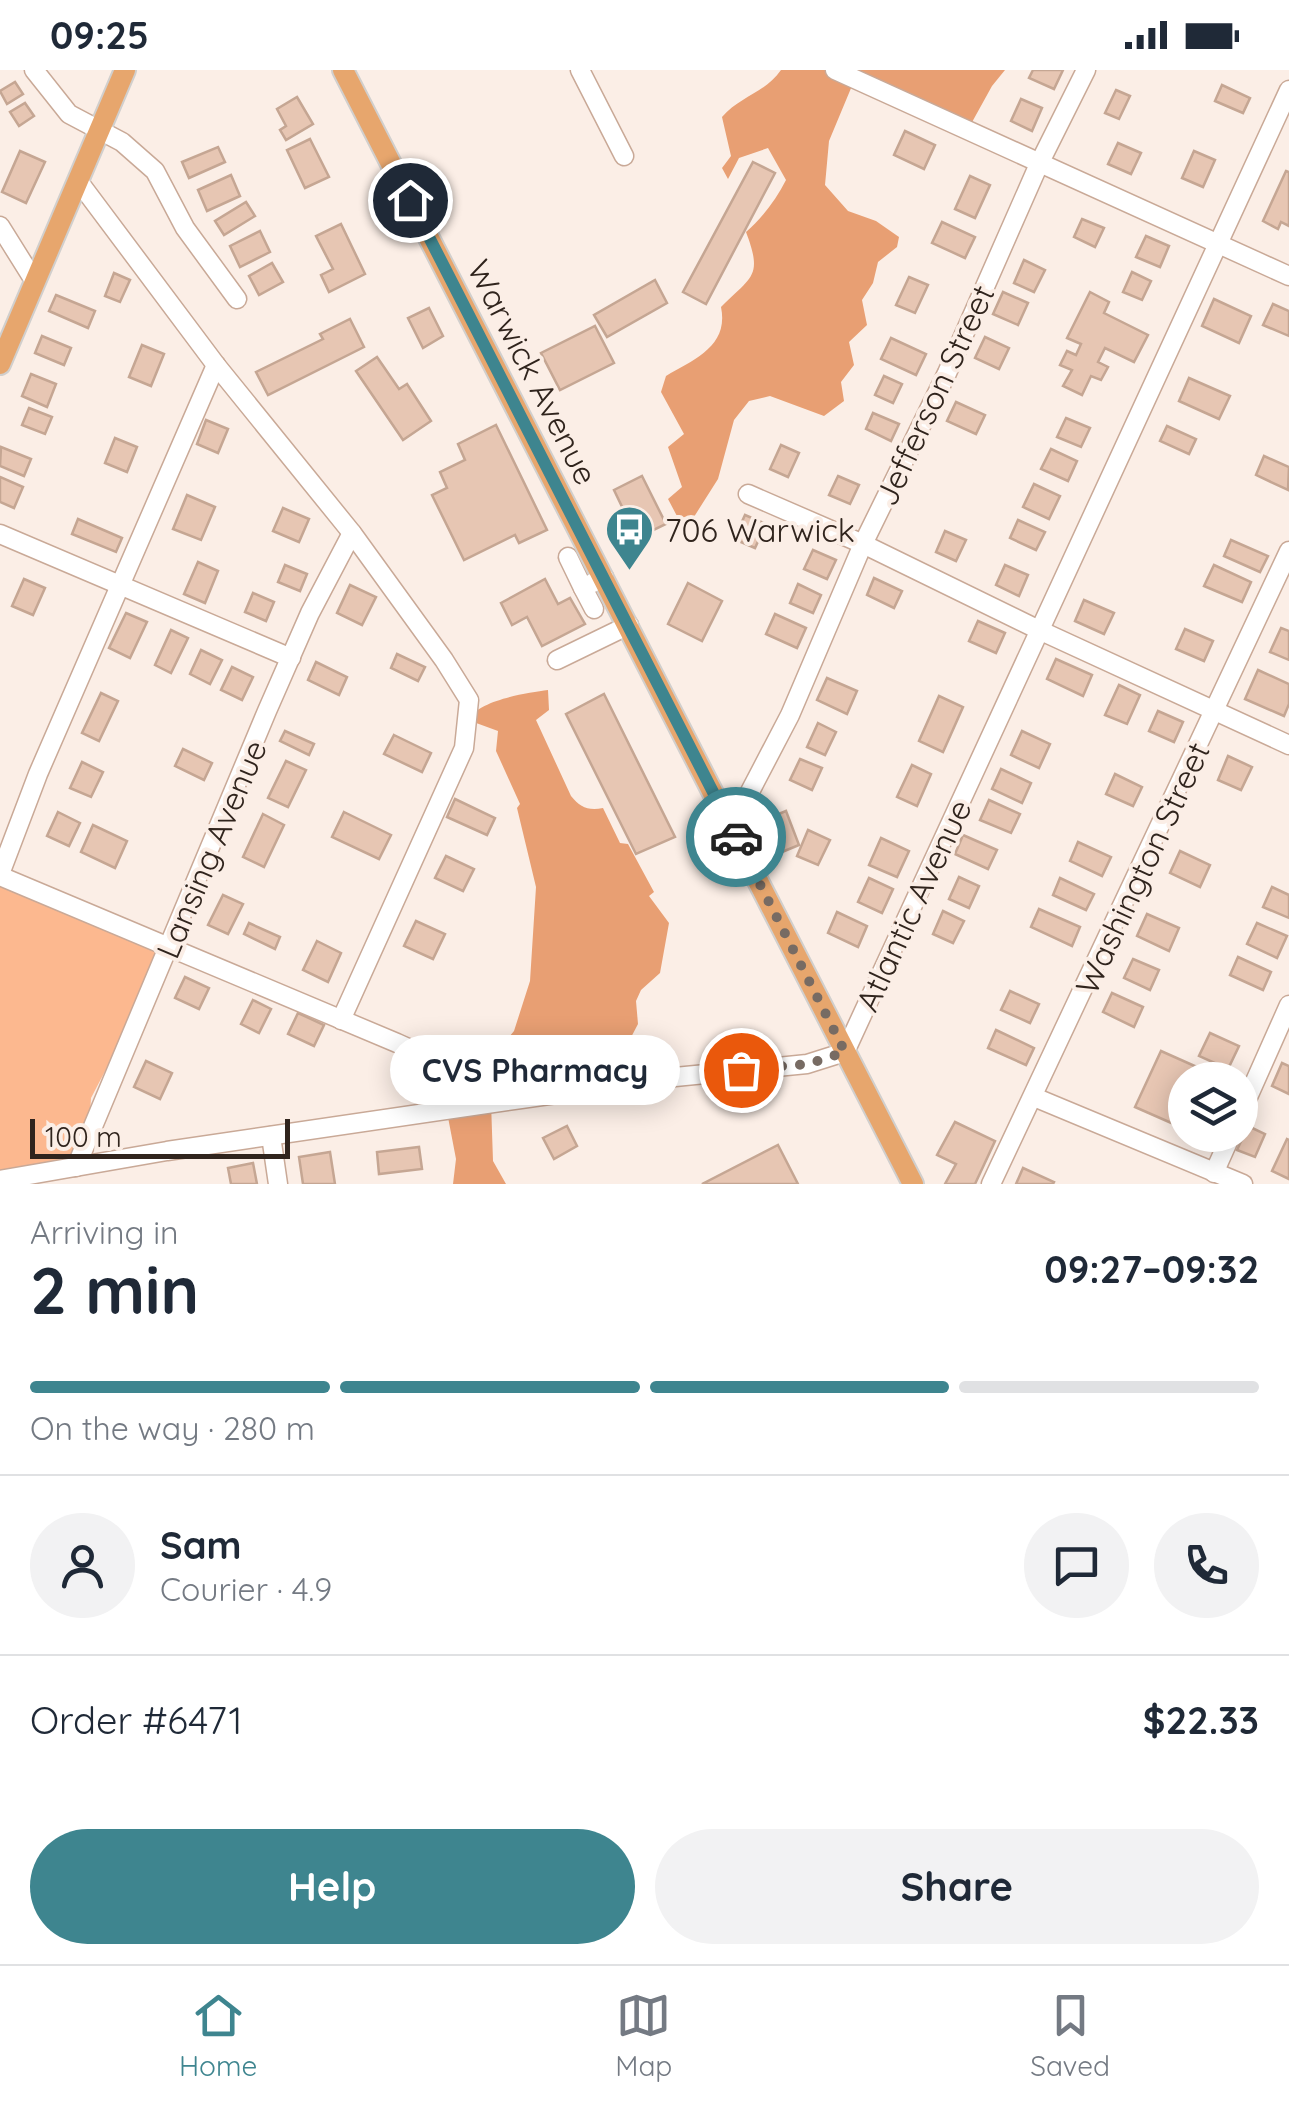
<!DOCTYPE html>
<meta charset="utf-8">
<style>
body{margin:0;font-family:Quicksand,sans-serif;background:#f2f2f3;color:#1f2937;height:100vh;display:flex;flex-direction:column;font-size:38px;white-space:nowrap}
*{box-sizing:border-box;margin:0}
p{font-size:32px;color:#747a83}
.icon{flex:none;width:55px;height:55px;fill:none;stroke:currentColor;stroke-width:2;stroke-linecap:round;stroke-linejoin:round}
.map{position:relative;height:1114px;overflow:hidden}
.panel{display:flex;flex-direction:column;background:#fff;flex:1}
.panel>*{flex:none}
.buttons{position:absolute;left:1168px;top:992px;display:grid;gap:20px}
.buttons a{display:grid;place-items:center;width:90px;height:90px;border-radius:50%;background:#fff;box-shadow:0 5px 25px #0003;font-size:50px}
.scale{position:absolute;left:30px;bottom:25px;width:260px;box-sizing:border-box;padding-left:10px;border:5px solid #30241d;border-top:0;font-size:28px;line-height:35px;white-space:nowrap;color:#30241d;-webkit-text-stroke:8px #fbeee6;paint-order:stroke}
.pin{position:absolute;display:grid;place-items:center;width:85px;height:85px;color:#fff;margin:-42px;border:5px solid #fff;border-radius:50%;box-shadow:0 2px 10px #0007}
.courier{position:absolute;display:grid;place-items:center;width:100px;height:100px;margin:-50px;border:8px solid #3e858f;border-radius:50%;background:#fff;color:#222;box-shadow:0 2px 12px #0007}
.bubble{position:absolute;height:70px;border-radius:35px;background:#fff;box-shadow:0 5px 25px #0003;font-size:32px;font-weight:700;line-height:70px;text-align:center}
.headline em{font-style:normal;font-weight:700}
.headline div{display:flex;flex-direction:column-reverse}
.headline{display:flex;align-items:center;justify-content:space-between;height:170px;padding:0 30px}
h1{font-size:65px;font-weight:700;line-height:75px}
.bar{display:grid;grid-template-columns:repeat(4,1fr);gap:15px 10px;align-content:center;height:120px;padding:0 30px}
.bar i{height:12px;border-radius:8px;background:#e0e1e3}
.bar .selected{background:#3e858f}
.bar p{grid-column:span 4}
.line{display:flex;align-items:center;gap:25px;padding:0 30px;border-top:2px solid #e0e1e3}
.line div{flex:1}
.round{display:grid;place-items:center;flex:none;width:105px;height:105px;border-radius:52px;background:#f2f2f3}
.action{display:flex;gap:20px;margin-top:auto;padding:20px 30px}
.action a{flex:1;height:115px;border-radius:60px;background:#3e858f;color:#fff;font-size:40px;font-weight:700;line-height:115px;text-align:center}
.action a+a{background:#f2f2f3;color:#1f2937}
.status{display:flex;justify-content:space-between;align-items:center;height:70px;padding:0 50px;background:#fff;direction:ltr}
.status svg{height:28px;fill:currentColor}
.menu{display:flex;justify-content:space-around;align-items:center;height:140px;border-top:2px solid #e0e1e3;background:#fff;font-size:28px;color:#747a83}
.menu a{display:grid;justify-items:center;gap:5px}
.menu .selected{color:#3e858f}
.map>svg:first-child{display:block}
</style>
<div class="status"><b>09:25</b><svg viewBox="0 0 49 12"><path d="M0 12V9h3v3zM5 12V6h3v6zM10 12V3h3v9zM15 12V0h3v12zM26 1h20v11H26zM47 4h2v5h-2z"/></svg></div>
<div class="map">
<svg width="1289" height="1114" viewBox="0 0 1289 1114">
<rect width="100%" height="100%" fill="#fbeee6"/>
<!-- green -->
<polygon fill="#fcb88f" points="0,804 170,877 91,1028 87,1091 0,1110"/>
<!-- forest -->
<g fill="#e89f73">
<path d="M781 0H1005L992 16 971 54 854 11 829 71 825 115 848 141 876 151 899 167 897 177 878 192 873 213 862 230 867 255 849 272 854 295 841 312 844 331 824 346 770 326 749 331 734 350 718 409 692 450 687 447 678 448 668 429 682 417 668 377 684 364 661 322 666 306C695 289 729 276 721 237 752 206 763 207 746 162 762 148 776 130 786 110L768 78 739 88 728 109 722 98 731 86 722 47C740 26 765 23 781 0Z"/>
<path d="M548 620 549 640 536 650 571 726C580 737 588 741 603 738L620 773 628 774 654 822 649 826 669 853 660 903 641 920 636 931 638 954 627 975 594 993 578 996 577 1014 519 1027 524 1008 510 1006 490 990 514 961 530 911 536 817 517 738 520 734 496 681 498 661 468 650C479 630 526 623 548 620Z"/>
<polygon points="491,1032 493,1091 506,1114 453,1114 456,1089 447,1042"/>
</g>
<!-- building -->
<g fill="#e7c6b3" stroke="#c5a693" stroke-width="2.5">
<polygon points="1033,0 1063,0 1054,19 1029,8"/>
<polygon points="15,12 23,24 7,34 0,21"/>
<polygon points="1222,15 1250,28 1243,43 1215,31"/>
<polygon points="1116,20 1130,26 1119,49 1105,43"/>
<polygon points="297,27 313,54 286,70 280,60 286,56 277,39"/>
<polygon points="1021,29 1042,38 1032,61 1011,51"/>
<polygon points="25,33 34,46 19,56 10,42"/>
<polygon points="905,61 935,75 924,99 894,85"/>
<polygon points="310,69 329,107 305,118 287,80"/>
<polygon points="1118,73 1141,83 1131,104 1108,94"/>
<polygon points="218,77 225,92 189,108 182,92"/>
<polygon points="20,81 45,92 26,133 2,122"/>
<polygon points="1194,81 1215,90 1203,117 1182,108"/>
<polygon points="753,92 775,103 706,234 683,222"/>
<polygon points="1286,101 1289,102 1289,156 1281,152 1278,159 1263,151"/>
<polygon points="231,105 240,126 207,141 198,120"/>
<polygon points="970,106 990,115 975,148 955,139"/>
<polygon points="246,132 255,146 224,165 215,151"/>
<polygon points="1082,149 1104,158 1095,177 1074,167"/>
<polygon points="942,152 975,167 965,188 932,173"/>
<polygon points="341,154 365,204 329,222 321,205 333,199 316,166"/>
<polygon points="260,161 270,182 240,197 230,176"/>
<polygon points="1146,166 1169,176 1160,197 1136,187"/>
<polygon points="1024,190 1045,200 1034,222 1014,213"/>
<polygon points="272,193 283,212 259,225 249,206"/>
<polygon points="1132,202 1151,211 1142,230 1123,222"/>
<polygon points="114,203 130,210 120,232 105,226"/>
<polygon points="909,207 928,215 915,243 896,235"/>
<polygon points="655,210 667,233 607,267 594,245"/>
<polygon points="1003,222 1028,233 1018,255 993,244"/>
<polygon points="1090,222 1109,232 1104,243 1148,265 1134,292 1105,278 1098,292 1108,297 1101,310 1091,306 1082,325 1063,316 1072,300 1060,295 1067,281 1076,285 1081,274 1067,268"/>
<polygon points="56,225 95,241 88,258 49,241"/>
<polygon points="1214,229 1251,246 1239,273 1202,256"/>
<polygon points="1273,234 1289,241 1289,266 1263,255"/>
<polygon points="429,238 443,266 423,278 408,248"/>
<polygon points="350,249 364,277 268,325 256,302 323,269 320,264"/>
<polygon points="595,256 614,293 560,320 541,283"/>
<polygon points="42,266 71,278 64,295 35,283"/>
<polygon points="985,267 1009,278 999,299 975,288"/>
<polygon points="891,268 926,284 916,305 881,289"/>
<polygon points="142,275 164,284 151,316 129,307"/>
<polygon points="377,287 399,319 407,314 431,351 403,370 356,301"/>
<polygon points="31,304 56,314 47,337 22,326"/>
<polygon points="884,306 902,314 893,333 875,325"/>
<polygon points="1189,308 1230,326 1219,349 1179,331"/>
<polygon points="956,332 985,345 976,364 947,351"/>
<polygon points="29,338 52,347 45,364 22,355"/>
<polygon points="873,343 899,354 891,371 866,359"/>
<polygon points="1066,348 1090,358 1081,377 1057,367"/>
<polygon points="206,350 228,359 218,383 197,374"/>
<polygon points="496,355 547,460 519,473 515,465 464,490 432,425 447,418 440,402 465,390 458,374"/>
<polygon points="1167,356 1196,369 1189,384 1160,371"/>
<polygon points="115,368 137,377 127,402 105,393"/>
<polygon points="781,375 799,383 788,407 770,399"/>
<polygon points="1,377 31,389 24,406 0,396"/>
<polygon points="1051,379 1077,391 1068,411 1041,399"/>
<polygon points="1264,386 1289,397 1288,420 1256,405"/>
<polygon points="642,406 666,454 637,468 614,420"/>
<polygon points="838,406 859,415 850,434 829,425"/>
<polygon points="0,407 23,417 14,438 0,432"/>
<polygon points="1034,414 1060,426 1049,449 1023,437"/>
<polygon points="187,425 215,437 201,470 173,459"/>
<polygon points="283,438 309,449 299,472 273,461"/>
<polygon points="745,445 766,454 755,478 734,469"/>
<polygon points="78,449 122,468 116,482 72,464"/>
<polygon points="1018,450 1045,462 1036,480 1010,468"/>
<polygon points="945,461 966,470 956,491 936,482"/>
<polygon points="1231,470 1268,486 1260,502 1224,486"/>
<polygon points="813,480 836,490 827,509 804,499"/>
<polygon points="198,492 218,501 205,533 184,524"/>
<polygon points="285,495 307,504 300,521 278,512"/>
<polygon points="1005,495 1028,505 1019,526 996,515"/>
<polygon points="1214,495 1251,512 1242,532 1204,516"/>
<polygon points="874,508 902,521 894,538 867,525"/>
<polygon points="24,509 45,518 33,545 12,536"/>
<polygon points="545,509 558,534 570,528 585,554 542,576 527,547 512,555 501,533"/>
<polygon points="688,513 722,531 702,571 668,554"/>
<polygon points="798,514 821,525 813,543 790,533"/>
<polygon points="350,515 376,527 362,555 337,543"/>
<polygon points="253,523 274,532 266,551 245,542"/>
<polygon points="1084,530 1114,543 1104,564 1075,551"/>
<polygon points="126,543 147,552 130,588 109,578"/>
<polygon points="775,544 806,558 797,578 766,564"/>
<polygon points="978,551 1005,563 996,583 969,571"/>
<polygon points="1281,558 1289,561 1289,590 1270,582"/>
<polygon points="1185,559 1213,571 1204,591 1176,579"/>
<polygon points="171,560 188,568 171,603 155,595"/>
<polygon points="201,580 222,590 210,614 190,604"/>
<polygon points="397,584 425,597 418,611 391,598"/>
<polygon points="1056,589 1092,605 1083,626 1047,609"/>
<polygon points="316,592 347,607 339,625 308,610"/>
<polygon points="232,597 253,607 242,630 221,620"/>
<polygon points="1258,600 1289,614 1289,634 1284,646 1245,629"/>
<polygon points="827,608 857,621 847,644 817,630"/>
<polygon points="1119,615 1140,625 1127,654 1105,645"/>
<polygon points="101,623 118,631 99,671 82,663"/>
<polygon points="604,624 675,767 636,784 566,644"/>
<polygon points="939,626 963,637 943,682 919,671"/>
<polygon points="1158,641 1183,652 1174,672 1149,661"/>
<polygon points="818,653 836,662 825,685 807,677"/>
<polygon points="285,661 314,674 309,685 280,671"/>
<polygon points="1022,661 1050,674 1039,698 1011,685"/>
<polygon points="394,665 431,683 422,702 384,684"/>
<polygon points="183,679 212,693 204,710 175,696"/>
<polygon points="1228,686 1252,697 1241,720 1218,710"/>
<polygon points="800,689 822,698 812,720 790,710"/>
<polygon points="286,691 306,700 288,737 268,728"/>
<polygon points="82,692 103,702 91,727 70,718"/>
<polygon points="912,695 931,704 917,736 897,727"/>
<polygon points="1001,699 1031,713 1022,733 992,719"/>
<polygon points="1115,704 1142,717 1133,736 1106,724"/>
<polygon points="455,729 495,748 487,765 447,747"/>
<polygon points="989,730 1020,744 1011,763 980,750"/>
<polygon points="786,741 799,775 782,782 769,748"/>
<polygon points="58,742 80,753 69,776 47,766"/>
<polygon points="344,742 391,765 379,789 332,767"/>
<polygon points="263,744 284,755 264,797 243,787"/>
<polygon points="93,755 127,771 115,798 81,782"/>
<polygon points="808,760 830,770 818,795 797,786"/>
<polygon points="963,765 997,780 988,799 955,784"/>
<polygon points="881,768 909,781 897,807 869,795"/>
<polygon points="1078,772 1111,787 1102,806 1070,791"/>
<polygon points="1180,781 1210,795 1200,817 1170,803"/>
<polygon points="446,786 474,799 463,821 435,808"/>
<polygon points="959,807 979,816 969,838 949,829"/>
<polygon points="869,808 893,819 882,843 858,832"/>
<polygon points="1060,808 1094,824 1086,840 1053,825"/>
<polygon points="1272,817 1289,825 1289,848 1263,837"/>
<polygon points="223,825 243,834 228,864 208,855"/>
<polygon points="1039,839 1080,857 1072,876 1031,857"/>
<polygon points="943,841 964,851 953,873 933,864"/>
<polygon points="837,842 867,856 858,877 828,863"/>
<polygon points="1147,844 1179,858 1169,881 1137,866"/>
<polygon points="416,851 445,864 433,889 404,876"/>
<polygon points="249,853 280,867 275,879 244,864"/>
<polygon points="1257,853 1287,866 1277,888 1247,874"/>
<polygon points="317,871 341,883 328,912 303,900"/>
<polygon points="1238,887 1271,902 1263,920 1230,905"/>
<polygon points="1133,889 1159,900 1150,920 1124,908"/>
<polygon points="185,907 209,918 199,939 175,928"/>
<polygon points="1010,921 1039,934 1030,953 1001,940"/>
<polygon points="1112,923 1143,937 1134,957 1103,942"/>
<polygon points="253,930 271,939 259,963 241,954"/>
<polygon points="298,943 324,955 314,976 288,964"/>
<polygon points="996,960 1034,978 1026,995 988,978"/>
<polygon points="1210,963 1239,976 1228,999 1199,986"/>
<polygon points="1161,981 1226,1010 1185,1010 1185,1059 1135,1037"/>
<polygon points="146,991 172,1003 160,1029 134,1017"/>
<polygon points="1282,993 1289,996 1289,1024 1272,1016"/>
<polygon points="955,1052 995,1071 975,1114 945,1114 956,1094 937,1085"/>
<polygon points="567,1056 577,1076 554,1089 543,1068"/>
<polygon points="1248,1056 1265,1064 1255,1087 1237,1080"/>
<polygon points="1287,1069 1289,1070 1289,1109 1272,1101"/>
<polygon points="778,1075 798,1114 702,1114"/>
<polygon points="419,1077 422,1099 379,1104 377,1082"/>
<polygon points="330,1082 335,1114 303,1114 299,1087"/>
<polygon points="253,1093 257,1114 231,1114 228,1098"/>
<polygon points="1023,1098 1054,1112 1053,1114 1016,1114"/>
</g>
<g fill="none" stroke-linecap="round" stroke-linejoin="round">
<defs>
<g id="minor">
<polyline points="34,0 69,44 122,72 155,101 185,158 237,229"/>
<polyline points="580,0 624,86"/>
<polyline points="835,0 1289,206"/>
<polyline points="79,112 216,295 352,463 444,590 469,630 464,678 341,950"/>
<polyline points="0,156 35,212"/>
<polyline points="748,424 863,474 1039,560 1289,675"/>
<polyline points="0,464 291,588"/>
<polyline points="568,487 583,518"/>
<polyline points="594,539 583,518 604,507"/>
<polyline points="557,590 629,555"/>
<polyline points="731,758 790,645 863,474 947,303 1039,94 1086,0"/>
<polyline points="0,804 38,704 216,295"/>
<polyline points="0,806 397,973 519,1028"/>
<polyline points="1034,1027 1243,1114"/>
<polyline points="1240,1045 1289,935"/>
<polyline points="271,1066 278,1114"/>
<polyline points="76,1097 267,641 310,543 352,463"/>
<polyline points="1214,1103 1231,1065"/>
<polyline points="0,1110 167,1081 521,1029 675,1007 807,994 845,982 1289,20"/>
<polyline points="991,1114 1289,481"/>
</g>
<g id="major">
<polyline points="343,0 913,1114"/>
<path d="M0 294C42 196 83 98 125 0"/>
</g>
</defs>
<!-- minor casing -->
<use href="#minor" stroke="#c9a997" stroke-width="21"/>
<!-- major casing -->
<use href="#major" stroke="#d1cfcd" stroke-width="24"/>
<!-- minor -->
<use href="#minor" stroke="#fff" stroke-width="18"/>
<!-- major -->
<use href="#major" stroke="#e7a66d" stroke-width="20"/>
</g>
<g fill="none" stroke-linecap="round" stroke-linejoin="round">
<!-- done -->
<polyline stroke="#776b63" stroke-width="10" stroke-dasharray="0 18" points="736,767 845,982 808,994 741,1000"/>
<!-- route -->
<polyline stroke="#3e858f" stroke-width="12" points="410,130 736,767"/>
</g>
<!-- icons -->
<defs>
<symbol id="bus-pin" viewBox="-11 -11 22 30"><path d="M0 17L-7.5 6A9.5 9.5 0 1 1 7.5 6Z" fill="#3e858f" stroke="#fbeee6"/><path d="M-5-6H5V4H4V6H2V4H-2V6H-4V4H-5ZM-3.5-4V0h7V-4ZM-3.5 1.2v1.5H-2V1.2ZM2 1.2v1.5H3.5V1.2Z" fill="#fff"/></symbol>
</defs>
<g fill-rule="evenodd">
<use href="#bus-pin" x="602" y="432" width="55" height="75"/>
</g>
<g text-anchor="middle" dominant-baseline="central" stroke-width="8" stroke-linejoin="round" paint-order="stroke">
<!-- street labels -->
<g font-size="32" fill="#30241d" stroke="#fbeee6">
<text transform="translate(533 302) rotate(63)">Warwick Avenue</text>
<text transform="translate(934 325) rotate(-65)">Jefferson Street</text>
<text transform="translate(211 779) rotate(-67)">Lansing Avenue</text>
<text transform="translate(1142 798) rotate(-65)">Washington Street</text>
<text transform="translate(913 835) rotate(-65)">Atlantic Avenue</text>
</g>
<!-- poi labels -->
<g font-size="32" fill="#30241d" stroke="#fbeee6" text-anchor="start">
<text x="665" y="460">706 Warwick</text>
</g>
</g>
</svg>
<div class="buttons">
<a><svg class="icon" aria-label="layers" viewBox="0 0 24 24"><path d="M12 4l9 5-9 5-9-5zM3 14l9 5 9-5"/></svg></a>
</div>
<div class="scale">100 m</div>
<div class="pin" style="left:741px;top:1000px;background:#ea580c"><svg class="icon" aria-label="bag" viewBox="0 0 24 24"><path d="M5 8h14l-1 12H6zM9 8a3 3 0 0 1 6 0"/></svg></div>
<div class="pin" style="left:410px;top:130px;background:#1f2937"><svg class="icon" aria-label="home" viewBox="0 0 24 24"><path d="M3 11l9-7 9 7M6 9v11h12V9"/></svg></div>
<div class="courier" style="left:736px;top:767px"><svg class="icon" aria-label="car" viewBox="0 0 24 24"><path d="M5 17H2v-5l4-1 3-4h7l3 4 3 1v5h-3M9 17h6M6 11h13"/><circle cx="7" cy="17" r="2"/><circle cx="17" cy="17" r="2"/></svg></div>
<div class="bubble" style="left:390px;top:965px;width:290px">CVS Pharmacy</div>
</div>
<section class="panel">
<div class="headline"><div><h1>2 min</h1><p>Arriving in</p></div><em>09:27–09:32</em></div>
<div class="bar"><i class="selected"></i><i class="selected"></i><i class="selected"></i><i></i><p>On the way · 280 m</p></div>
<div class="line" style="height:180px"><a class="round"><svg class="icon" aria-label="person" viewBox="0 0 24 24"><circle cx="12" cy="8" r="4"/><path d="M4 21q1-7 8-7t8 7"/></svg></a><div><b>Sam</b><p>Courier · 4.9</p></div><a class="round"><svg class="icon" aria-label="chat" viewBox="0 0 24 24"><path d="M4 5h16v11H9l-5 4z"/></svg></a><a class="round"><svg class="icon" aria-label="phone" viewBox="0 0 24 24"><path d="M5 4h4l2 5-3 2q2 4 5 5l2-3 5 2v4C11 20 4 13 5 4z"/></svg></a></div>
<div class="line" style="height:130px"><div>Order #6471</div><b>$22.33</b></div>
<div class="action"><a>Help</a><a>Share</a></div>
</section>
<nav class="menu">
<a class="selected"><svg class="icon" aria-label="home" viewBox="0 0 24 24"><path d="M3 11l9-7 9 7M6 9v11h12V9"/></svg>Home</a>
<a><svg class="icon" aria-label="map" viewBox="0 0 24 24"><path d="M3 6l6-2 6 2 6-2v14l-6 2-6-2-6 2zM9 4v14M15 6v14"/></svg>Map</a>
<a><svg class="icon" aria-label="saved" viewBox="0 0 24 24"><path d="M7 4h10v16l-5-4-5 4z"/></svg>Saved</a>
</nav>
